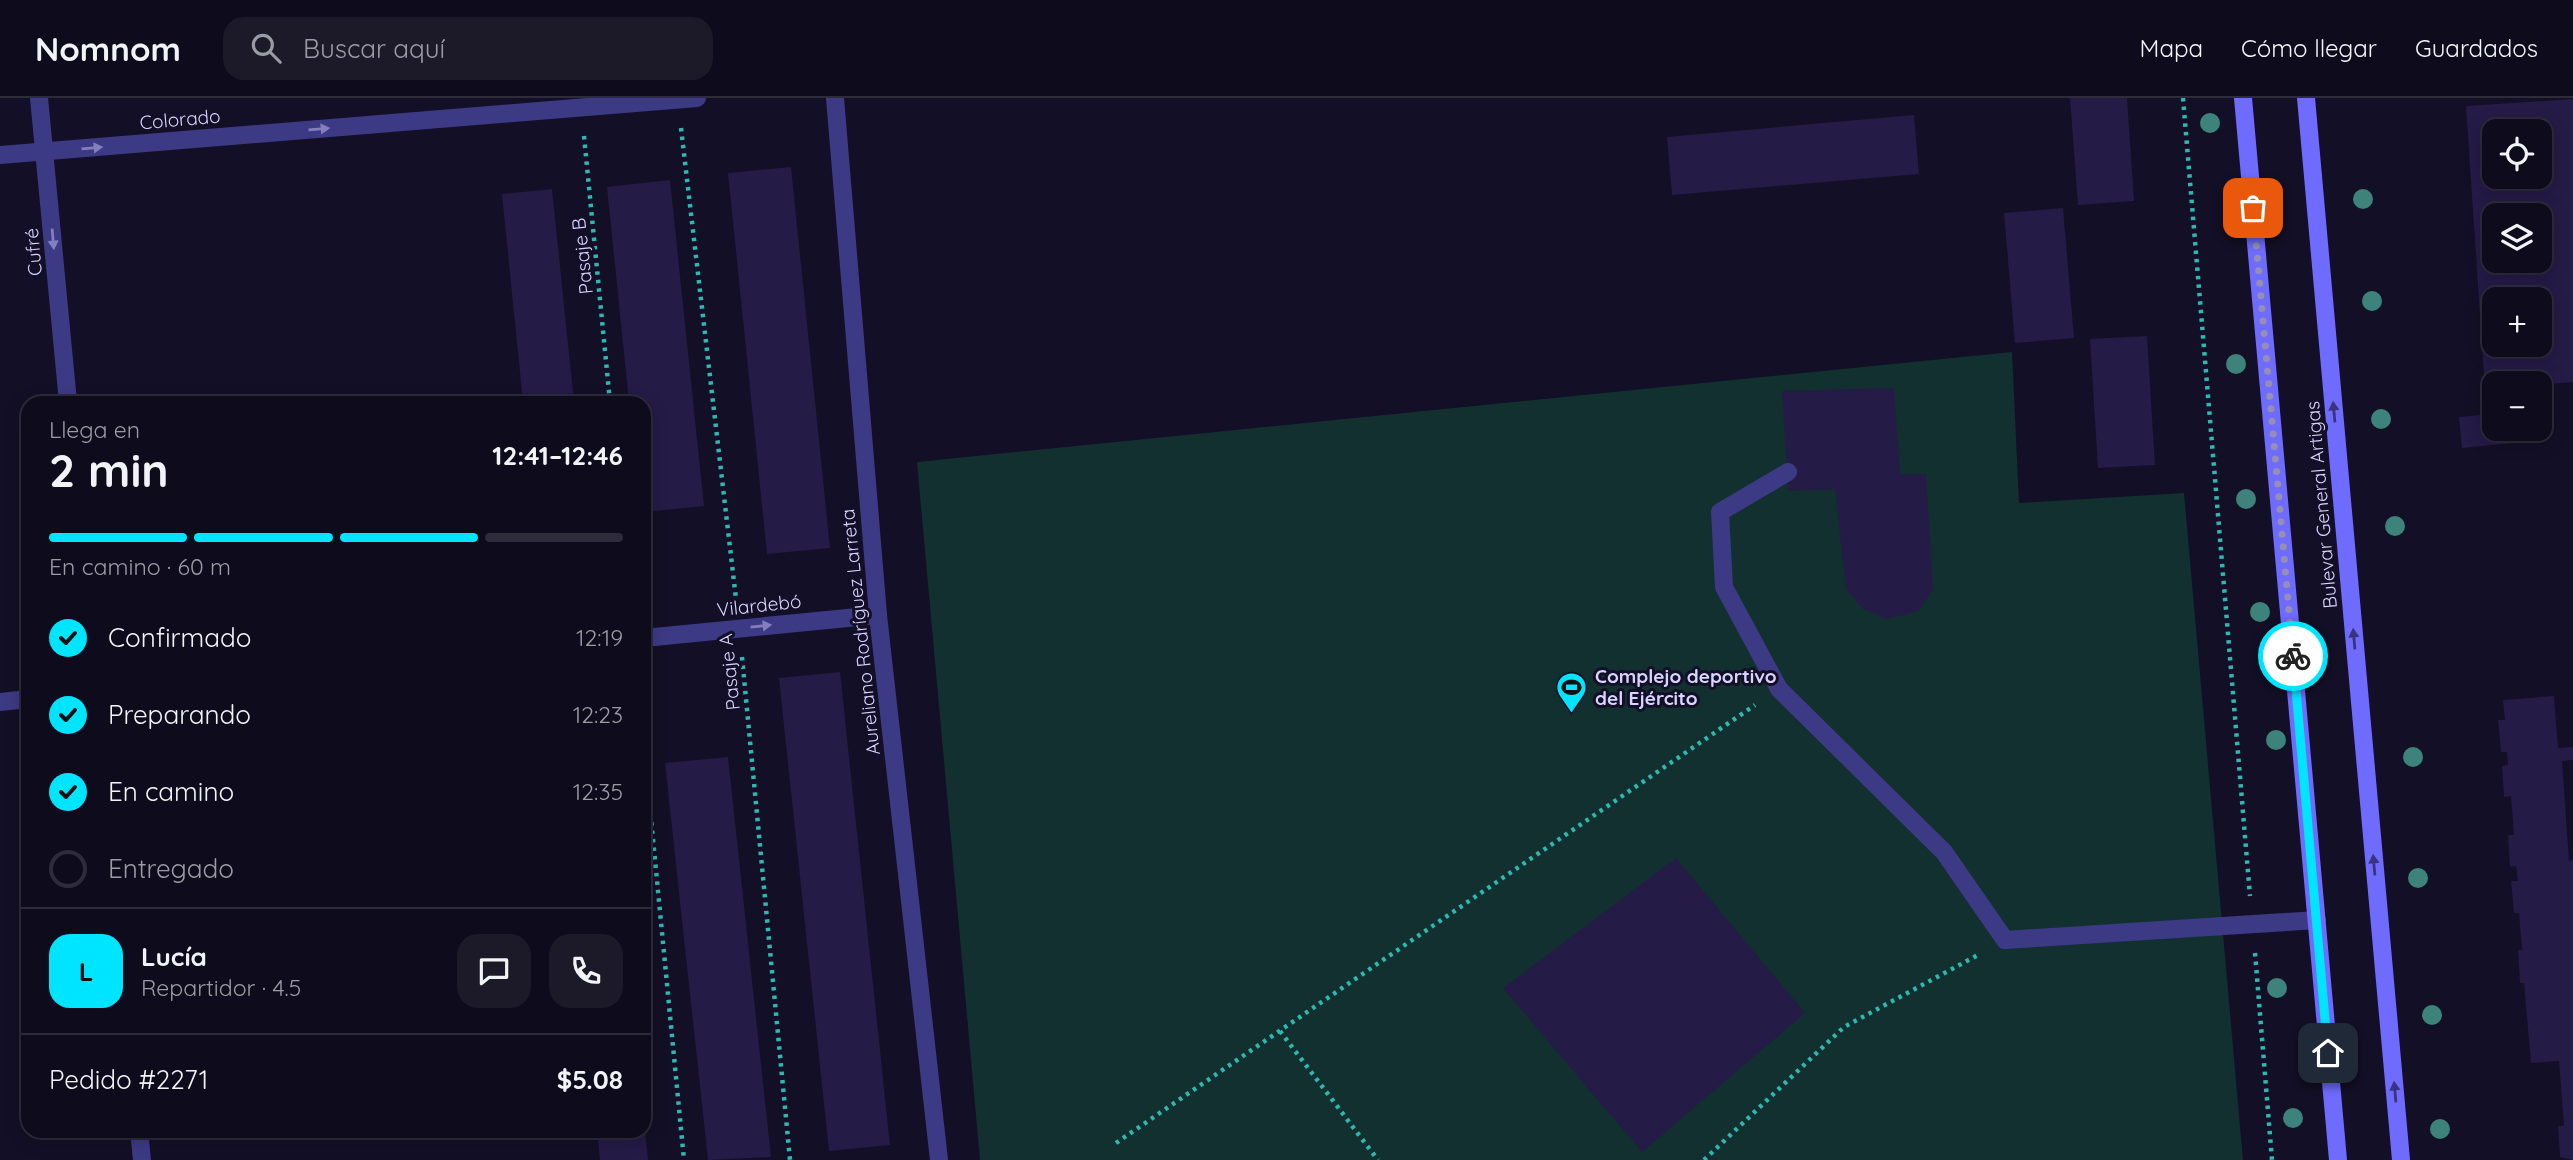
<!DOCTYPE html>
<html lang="es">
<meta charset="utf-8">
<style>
body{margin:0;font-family:Quicksand,sans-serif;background:#1c1929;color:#f1f3f6;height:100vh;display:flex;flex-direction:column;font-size:26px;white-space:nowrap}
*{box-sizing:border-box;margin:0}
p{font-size:23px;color:#9b9ba3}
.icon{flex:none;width:38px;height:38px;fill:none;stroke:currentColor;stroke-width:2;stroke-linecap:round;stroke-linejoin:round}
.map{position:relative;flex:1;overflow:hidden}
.drawer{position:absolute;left:21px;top:298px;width:630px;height:742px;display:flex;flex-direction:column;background:#0e0b1c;border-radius:21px;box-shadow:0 4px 18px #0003,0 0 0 2px #2e2b3b}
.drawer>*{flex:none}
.fabs{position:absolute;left:2482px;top:21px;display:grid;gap:14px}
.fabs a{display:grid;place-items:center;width:70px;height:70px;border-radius:14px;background:#0e0b1c;box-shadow:0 4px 18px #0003,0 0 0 2px #2e2b3b;font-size:35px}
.pin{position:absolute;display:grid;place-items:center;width:60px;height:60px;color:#fff;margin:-30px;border-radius:14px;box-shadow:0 4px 10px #0006}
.courier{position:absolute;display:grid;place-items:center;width:70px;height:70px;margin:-35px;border:5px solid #00e5ff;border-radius:50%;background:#fff;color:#222;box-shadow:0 2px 9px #0007}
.headline em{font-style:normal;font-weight:800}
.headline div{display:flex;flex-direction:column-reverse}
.headline{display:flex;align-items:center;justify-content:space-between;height:119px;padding:0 28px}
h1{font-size:46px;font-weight:800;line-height:52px}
.bar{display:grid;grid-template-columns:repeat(4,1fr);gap:10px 7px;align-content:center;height:84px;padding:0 28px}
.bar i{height:9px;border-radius:5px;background:#2e2b3b}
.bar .current{background:#00e5ff}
.bar p{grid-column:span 4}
.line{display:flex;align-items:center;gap:18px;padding:0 28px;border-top:2px solid #2e2b3b}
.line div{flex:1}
.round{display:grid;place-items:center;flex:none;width:74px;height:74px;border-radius:21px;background:#1c1929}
ol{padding:0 28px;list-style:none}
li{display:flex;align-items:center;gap:21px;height:77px}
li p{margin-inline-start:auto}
li .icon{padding:7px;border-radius:50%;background:#00e5ff;color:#111;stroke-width:4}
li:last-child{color:#9b9ba3}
li i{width:38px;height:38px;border:4px solid #2e2b3b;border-radius:50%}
header{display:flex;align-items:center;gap:42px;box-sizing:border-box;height:98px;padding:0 35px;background:#0e0b1c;border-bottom:2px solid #2e2b3b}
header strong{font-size:33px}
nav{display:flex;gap:38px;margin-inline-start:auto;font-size:24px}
.search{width:490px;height:63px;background:#1c1929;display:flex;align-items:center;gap:18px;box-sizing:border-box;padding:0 24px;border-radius:21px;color:#9b9ba3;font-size:26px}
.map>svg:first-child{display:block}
</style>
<header>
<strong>Nomnom</strong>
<div class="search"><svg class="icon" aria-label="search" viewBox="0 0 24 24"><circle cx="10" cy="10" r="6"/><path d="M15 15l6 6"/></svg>Buscar aquí</div>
<nav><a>Mapa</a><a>Cómo llegar</a><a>Guardados</a></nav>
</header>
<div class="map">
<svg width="2573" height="1062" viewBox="0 0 2573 1062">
<rect width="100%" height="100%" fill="#130f26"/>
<!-- green -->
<polygon fill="#12302f" points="2012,254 2019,405 2184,395 2243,1062 980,1062 917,364"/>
<!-- building -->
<g fill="#241b47" fill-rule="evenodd">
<polygon points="2070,0 2127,0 2134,103 2078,107"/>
<path d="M2573 1V284L2539 287 2494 285V291L2485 292 2466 8ZM2494 33H2539V79H2494ZM2494 117H2539V163H2494ZM2494 201H2539V247H2494Z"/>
<polygon points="1914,17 1919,76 1672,97 1667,39"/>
<polygon points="791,69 830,450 767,456 728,75"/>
<polygon points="670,82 704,408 644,414 644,304 629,304 607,89"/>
<polygon points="552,91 574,304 523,304 502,96"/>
<polygon points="2063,110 2074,240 2015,245 2004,115"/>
<polygon points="2147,238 2155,367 2098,370 2090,241"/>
<polygon points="1894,290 1900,376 1926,376 1933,491 1919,513 1887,521 1863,511 1846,491 1835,391 1788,393 1782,293"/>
<polygon points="2494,316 2494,331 2521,331 2523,344 2462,350 2459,319"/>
<polygon points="840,574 890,1047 829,1053 779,580"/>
<polygon points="2554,598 2558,650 2573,649 2573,662 2562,663 2569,763 2573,762 2573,1062 2560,1059 2558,1028 2564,1028 2559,963 2531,965 2524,885 2520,885 2518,852 2522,852 2519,815 2514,815 2511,783 2518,783 2516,768 2510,769 2508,737 2514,737 2511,698 2504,699 2502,668 2508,667 2507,654 2501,654 2498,622 2505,622 2503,602"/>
<polygon points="728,659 771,1059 708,1062 665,665"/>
<polygon points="1676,760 1805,915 1642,1054 1503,890"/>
<polygon points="597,1032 645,1032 648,1062 600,1062"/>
</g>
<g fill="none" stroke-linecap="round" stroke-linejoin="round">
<!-- path -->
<g stroke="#2fb8b0" stroke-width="4.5" stroke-dasharray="3.5 5" stroke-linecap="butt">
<polyline points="2183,0 2250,798"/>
<polyline points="681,30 736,501"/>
<polyline points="584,38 610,304"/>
<polyline points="742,559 790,1062"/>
<polyline points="644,648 684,1062"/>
<polyline points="2255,855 2272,1062"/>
<polyline points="1280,933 1378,1062"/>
<polyline points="1116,1045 1755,607"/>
<polyline points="1704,1062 1844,929 1978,857"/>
</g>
<!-- service -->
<polyline stroke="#3d3a85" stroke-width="18" points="1788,374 1720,414 1724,489 1779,591 1944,754 2005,842 2317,822"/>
<!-- minor -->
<g stroke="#3d3a85" stroke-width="18">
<polyline points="39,0 68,304"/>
<polyline points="835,0 878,517 939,1062"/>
<polyline points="644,540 878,517"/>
<polyline points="0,604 28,601"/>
<polyline points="139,1032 142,1062"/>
</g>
<!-- tertiary -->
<polyline stroke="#3d3a85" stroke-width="18" points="0,57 697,0"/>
<!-- secondary -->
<g stroke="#6f6bff" stroke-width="18">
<polyline points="2243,0 2338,1062"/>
<polyline points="2306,0 2401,1062"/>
</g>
</g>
<!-- trees -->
<g fill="#3d827b">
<circle cx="2210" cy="25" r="10"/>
<circle cx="2363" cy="101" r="10"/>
<circle cx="2372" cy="203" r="10"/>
<circle cx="2236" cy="266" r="10"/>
<circle cx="2381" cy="321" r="10"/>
<circle cx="2246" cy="401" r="10"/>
<circle cx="2395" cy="428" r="10"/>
<circle cx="2260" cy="514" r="10"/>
<circle cx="2276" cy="642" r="10"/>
<circle cx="2413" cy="659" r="10"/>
<circle cx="2418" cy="780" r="10"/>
<circle cx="2277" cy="890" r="10"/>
<circle cx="2432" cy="917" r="10"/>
<circle cx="2293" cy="1020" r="10"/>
<circle cx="2440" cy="1031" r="10"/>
</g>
<!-- one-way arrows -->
<defs><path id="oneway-solid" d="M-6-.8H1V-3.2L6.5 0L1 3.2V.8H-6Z" transform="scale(1.75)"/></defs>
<g fill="#837fbc">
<use href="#oneway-solid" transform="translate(319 31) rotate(-5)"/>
<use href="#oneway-solid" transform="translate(92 50) rotate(-5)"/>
<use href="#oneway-solid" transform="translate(53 141) rotate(85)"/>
<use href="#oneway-solid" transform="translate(761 528) rotate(-6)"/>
</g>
<g fill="#38347d">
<use href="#oneway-solid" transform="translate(2334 314) rotate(-95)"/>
<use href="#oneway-solid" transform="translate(2354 541) rotate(-95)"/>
<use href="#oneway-solid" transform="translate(2374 767) rotate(-95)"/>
<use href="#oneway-solid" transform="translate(2395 994) rotate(-95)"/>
</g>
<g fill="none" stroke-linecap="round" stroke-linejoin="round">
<!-- done -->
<polyline stroke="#948fb3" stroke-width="7" stroke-dasharray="0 12.6" points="2253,110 2293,558"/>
<!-- route -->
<polyline stroke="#00e5ff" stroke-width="9" points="2293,558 2328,955"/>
</g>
<!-- icons -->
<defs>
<symbol id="stadium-pin" viewBox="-11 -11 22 30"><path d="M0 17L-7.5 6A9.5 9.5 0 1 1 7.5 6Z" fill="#00e5ff" stroke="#130f26"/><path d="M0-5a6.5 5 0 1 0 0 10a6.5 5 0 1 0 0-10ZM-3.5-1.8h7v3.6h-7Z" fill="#111"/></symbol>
</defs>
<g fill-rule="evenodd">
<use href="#stadium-pin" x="1554" y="572" width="35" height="47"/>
</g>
<g text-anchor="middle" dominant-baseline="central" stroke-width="6" stroke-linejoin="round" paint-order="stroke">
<!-- street labels -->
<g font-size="19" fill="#d9d4ff" stroke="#130f26">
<text transform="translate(180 21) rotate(-5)">Colorado</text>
<text transform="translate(33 154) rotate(-95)">Cufré</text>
<text transform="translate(582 158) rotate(-96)">Pasaje B</text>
<text transform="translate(2321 407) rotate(-95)">Bulevar General Artigas</text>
<text transform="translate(759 507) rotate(-6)">Vilardebó</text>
<text transform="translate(860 534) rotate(-96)">Aureliano Rodríguez Larreta</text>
<text transform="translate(729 574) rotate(-96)">Pasaje A</text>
</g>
<!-- poi labels -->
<g font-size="19" font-weight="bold" fill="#d9d4ff" stroke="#130f26" text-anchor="start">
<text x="1595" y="578">Complejo deportivo<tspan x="1595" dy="22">del Ejército</tspan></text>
</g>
</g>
</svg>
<div class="fabs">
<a><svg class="icon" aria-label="locate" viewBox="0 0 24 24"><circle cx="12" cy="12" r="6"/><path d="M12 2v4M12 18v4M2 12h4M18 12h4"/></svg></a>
<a><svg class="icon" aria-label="layers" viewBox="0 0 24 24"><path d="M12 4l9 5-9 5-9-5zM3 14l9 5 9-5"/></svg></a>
<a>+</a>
<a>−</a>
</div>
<div class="pin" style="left:2253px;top:110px;background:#ea580c"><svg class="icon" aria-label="bag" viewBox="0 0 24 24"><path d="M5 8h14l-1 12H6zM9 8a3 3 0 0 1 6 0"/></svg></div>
<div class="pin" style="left:2328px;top:955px;background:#1f2937"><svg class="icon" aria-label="home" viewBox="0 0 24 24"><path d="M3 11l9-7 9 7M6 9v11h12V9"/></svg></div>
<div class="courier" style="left:2293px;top:558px"><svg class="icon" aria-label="bike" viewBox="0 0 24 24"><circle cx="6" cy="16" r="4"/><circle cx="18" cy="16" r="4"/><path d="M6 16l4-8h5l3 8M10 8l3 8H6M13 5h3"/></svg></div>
<section class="drawer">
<div class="headline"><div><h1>2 min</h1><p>Llega en</p></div><em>12:41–12:46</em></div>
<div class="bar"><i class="current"></i><i class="current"></i><i class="current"></i><i></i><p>En camino · 60 m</p></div>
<ol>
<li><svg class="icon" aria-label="check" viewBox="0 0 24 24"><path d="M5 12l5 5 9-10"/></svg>Confirmado<p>12:19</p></li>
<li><svg class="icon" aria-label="check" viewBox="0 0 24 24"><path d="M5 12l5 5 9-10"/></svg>Preparando<p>12:23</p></li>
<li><svg class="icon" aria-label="check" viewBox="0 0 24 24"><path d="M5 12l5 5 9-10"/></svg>En camino<p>12:35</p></li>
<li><i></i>Entregado</li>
</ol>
<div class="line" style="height:126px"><b class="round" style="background:#00e5ff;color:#111">L</b><div><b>Lucía</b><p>Repartidor · 4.5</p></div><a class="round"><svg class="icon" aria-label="chat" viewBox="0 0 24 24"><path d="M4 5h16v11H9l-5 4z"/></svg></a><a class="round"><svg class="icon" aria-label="phone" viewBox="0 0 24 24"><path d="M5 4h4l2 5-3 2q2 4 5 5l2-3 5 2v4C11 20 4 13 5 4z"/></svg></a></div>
<div class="line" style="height:91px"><div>Pedido #2271</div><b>$5.08</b></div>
</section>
</div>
